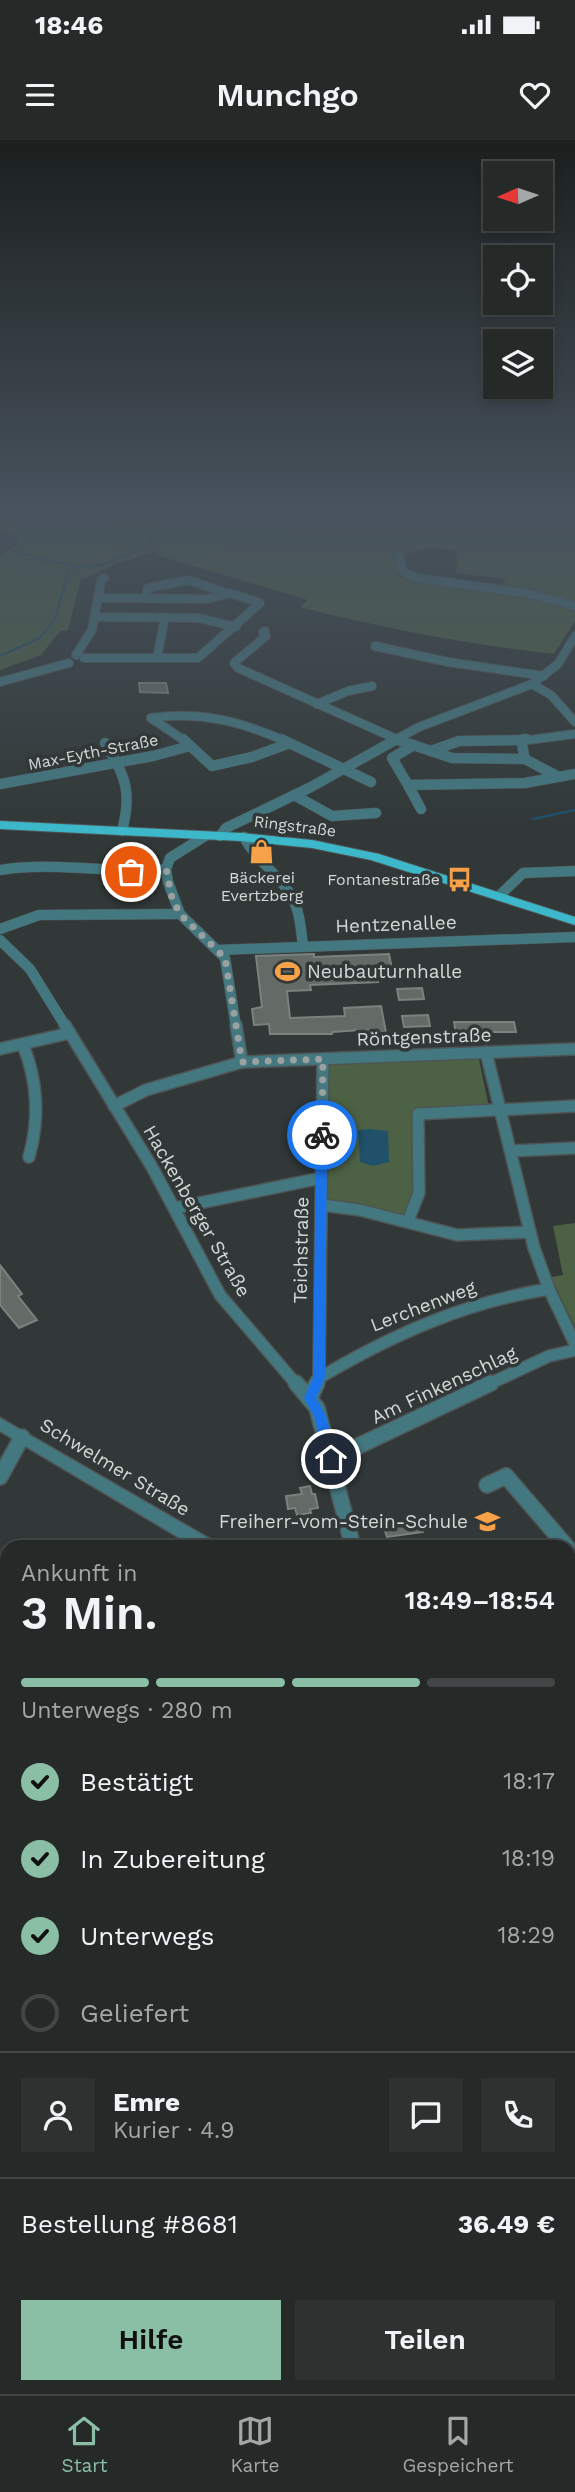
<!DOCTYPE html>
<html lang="de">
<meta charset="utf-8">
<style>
body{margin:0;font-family:"Work Sans",sans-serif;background:#2d3231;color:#f1f3f6;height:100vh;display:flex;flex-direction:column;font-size:26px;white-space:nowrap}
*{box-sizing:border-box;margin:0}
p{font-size:23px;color:#a3a7a8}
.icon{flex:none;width:38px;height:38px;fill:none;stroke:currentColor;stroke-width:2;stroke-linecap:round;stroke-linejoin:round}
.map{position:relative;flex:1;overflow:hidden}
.drawer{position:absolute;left:0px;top:1400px;width:576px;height:854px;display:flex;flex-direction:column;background:#252a29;border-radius:21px 21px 0 0;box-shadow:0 4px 10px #0003,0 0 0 2px #424646}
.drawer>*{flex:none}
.needle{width:46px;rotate:267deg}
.tools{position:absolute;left:483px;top:21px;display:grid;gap:14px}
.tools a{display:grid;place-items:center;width:70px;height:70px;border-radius:0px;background:#252a29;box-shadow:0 4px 10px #0003,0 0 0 2px #424646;font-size:35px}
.pin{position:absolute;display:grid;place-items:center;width:60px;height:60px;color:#fff;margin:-30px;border:4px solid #fff;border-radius:50%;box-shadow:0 2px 7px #0007}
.courier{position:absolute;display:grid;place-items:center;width:70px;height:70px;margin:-35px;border:5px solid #1a73e8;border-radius:50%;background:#fff;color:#222;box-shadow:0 2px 9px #0007}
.headline em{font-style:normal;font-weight:600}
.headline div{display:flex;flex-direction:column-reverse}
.headline{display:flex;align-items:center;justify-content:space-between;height:119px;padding:0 21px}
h1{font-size:46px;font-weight:600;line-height:52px}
.bar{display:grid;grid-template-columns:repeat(4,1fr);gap:10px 7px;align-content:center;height:84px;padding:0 21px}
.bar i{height:9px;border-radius:5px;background:#424646}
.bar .current{background:#8abfa5}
.bar p{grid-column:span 4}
.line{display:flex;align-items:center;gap:18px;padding:0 21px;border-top:2px solid #424646}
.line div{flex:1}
.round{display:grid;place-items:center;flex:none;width:74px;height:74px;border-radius:0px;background:#2d3231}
ol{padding:0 21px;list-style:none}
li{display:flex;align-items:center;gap:21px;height:77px}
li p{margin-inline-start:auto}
li .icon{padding:7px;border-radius:50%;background:#8abfa5;color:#111;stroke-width:4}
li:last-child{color:#a3a7a8}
li i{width:38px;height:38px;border:4px solid #424646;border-radius:50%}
.cta{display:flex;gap:14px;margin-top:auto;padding:14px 21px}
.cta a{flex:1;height:80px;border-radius:0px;background:#8abfa5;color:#111;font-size:28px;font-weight:600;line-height:80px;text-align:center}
.cta a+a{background:#2d3231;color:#f1f3f6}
.status{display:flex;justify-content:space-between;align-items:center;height:49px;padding:0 35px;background:#252a29;direction:ltr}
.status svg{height:19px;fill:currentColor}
header{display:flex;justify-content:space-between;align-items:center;height:91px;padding:0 21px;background:#252a29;font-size:32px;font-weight:600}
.tab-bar{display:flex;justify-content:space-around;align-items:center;height:98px;border-top:2px solid #424646;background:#252a29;font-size:19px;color:#a3a7a8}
.tab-bar a{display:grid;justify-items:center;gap:4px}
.tab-bar .current{color:#8abfa5}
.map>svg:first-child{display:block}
</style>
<div class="status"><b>18:46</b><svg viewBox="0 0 49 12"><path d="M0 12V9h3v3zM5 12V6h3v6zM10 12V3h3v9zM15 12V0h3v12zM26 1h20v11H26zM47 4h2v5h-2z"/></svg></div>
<header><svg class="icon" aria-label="menu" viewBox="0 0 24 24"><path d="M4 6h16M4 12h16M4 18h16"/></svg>Munchgo<svg class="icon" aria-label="heart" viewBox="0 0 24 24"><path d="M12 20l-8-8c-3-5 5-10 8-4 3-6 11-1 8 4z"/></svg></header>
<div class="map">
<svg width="575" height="2254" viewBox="0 0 575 2254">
<rect width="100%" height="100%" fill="#313837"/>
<!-- green -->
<g fill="#4d6244" fill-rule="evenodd">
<polygon points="0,372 112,372 127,378 118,386 104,391 59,394 35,386 23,388 0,383"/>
<path d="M321 372H575V481L554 514C466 504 387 489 300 467L308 460 190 425 223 411 220 408V391L118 423 81 440 68 490 60 491 41 515 0 530V418L9 409 184 378ZM431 407 457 411 456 433 506 439 497 450 399 437 397 416C410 415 419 409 431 407Z"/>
<polygon points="478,915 489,967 422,969 414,1053 405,1078 326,1061 327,921"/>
<polygon points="575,1083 575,1187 551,1137 563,1135 553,1086"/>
<polygon points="569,2235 575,2243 573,2254 517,2254 512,2247 569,2247"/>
</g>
<!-- forest -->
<path fill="#4a653f" d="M112 372H325L313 376 325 382 277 390 229 388 220 407 223 411 190 425 157 415V409C174 400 200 403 214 391L203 388 174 396 201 384 180 379 138 388 140 392C124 403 91 419 72 421L73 423H108L100 427 74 428H48L27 422 0 432V428L6 424 0 422V418L17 405 19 400 14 394 0 391V383L23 388 35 386 55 394H65L104 391 126 379Z"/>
<!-- water -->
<polygon fill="#20506a" points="369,989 388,991 389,1022 373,1026 360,1022 358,990"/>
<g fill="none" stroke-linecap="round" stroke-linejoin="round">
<!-- stream-far1 -->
<g stroke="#20506a" stroke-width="2">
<path d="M283 384 304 378C322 388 338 378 358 378 392 379 424 378 458 372"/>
<polyline points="219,388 241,384 276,385"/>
<polyline points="14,411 32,416"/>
<polyline points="35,418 74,426"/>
<path d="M73 428 102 425 145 408 150 405 151 398C170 385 192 384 214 387"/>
<polyline points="0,516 40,498 55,479 69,430"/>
</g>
<!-- stream -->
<polyline stroke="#20506a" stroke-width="2.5" points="533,679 575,670"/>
</g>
<!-- building -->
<g fill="#646b67" stroke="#7b827e" stroke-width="2">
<polygon points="139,543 166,543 168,553 140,552"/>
<polygon points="314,814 314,817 389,814 392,829 375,830 378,842 310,845 311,850 287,851 290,878 345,876 344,868 381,866 387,898 372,899 369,891 361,890 332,892 332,894 270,894 269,884 254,885 252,869 262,867 256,816"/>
<polygon points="422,848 424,859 399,860 397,849"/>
<polygon points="428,875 430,886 404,887 402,876"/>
<polygon points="454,882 514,882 516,892 492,892 490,896 480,897 475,896 475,893 456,894"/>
<polygon points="0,1125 22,1154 18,1156 37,1180 19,1188 0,1165"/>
<polygon points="310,1346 312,1354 315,1354 318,1368 310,1369 311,1373 297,1375 295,1368 288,1369 286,1356 302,1354 300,1348"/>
<polygon points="419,1380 423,1392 387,1397 383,1385"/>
</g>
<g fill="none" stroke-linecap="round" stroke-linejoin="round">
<defs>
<g id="minor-far4">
<polyline points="399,416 403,432 418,438 525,453 575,466"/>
<polyline points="145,458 148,448 189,440 226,453"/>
<polyline points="96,477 199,478 236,487"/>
<polyline points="265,491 263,492 266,496 234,523 238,528 401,601"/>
<polyline points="375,506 448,522 544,536"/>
<polyline points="76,515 92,490 101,441 104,438"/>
<polyline points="84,518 198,518 260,463 230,453 207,459 98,458"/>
<polyline points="157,518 165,477"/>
<polyline points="0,542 69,523"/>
<polyline points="532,544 551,555 575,582"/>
<polyline points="317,564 348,551 372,546"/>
<path d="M151 578C200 571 240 581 285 601"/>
<polyline points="151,578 185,601"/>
<polyline points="393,601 419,587 532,544 558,524 575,496"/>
<polyline points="458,601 521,600"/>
<polyline points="521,601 575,594"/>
</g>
<g id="minor-far3">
<polyline points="183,599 212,626 252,617 287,604"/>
<polyline points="281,599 371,642"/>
<polyline points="395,599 452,618 525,619"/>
<polyline points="526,599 521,600 525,619 557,636"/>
<path d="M105 603C126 636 132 653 122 691"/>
<polyline points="414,605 392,618 408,645 525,643 575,634"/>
<polyline points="431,611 459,601 521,600"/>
<polyline points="0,644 153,616 190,606"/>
<polyline points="408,645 421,669"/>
<polyline points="294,655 332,676 376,673"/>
<polyline points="205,696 170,718 166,729 168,742 180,774 225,818 236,887"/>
<polyline points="220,696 226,688 311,647 397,599"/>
<path d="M244 697C256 721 279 734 292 757 300 772 301 790 303 806"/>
<path d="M0 730C55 721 110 734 166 729"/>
<polyline points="499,756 523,733 575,731"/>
<polyline points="0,789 39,775 180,774"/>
<polyline points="0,800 30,829 66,887"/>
<polyline points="218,810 575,797"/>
</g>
<g id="minor-far2">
<polyline points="65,885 152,1027 220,1155 297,1245"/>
<polyline points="236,885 242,922"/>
<path d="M23 905C38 942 40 978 29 1017"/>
<polyline points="0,909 70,893"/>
<polyline points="486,912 534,1108 549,1149 575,1204"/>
<polyline points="114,966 146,950 242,922 575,909"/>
<polyline points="511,1011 575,1008"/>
<polyline points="322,1065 360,1070 457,1095 530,1092"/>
<polyline points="175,1068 321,1038"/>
<polyline points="408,1081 419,1053 418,974 575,966"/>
<path d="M319 1238C392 1195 465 1162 549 1149"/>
<polyline points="316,1245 319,1238 323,919"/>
<polyline points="487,1245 549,1216 575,1210"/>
</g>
<g id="minor-far1">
<polyline points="296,1243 317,1268 353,1407"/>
<polyline points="310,1258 317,1243"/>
<polyline points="331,1319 491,1243"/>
<polyline points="0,1337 22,1297"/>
<polyline points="487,1345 506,1336 567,1407"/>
<polyline points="569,1457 575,1455"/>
<polyline points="569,1523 575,1520"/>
<polyline points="569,1614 575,1617"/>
<polyline points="0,1681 7,1681"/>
<polyline points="569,1683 575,1683"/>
</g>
<g id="minor">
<polyline points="569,1713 575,1708"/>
<polyline points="0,1879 7,1878"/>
<polyline points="569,1915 575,1923"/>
<polyline points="569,2082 575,2077"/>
<polyline points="0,2232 7,2232"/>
<polyline points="218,2247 218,2254"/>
</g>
<g id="tertiary">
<polygon points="0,1278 215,1402 217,1407 195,1407 0,1291"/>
<polygon points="569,2149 575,2150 575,2172 569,2171"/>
<polygon points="419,2247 443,2247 441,2254 417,2254"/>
</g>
<polygon id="primary" points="0,681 241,693 312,700 379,714 575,777 575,785 371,720 312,708 241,701 0,689"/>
</defs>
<!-- minor-far4 casing -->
<use href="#minor-far4" stroke="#4e5554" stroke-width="10"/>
<!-- minor-far3 casing -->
<use href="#minor-far3" stroke="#4e5554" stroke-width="11"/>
<!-- minor-far2 casing -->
<use href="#minor-far2" stroke="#4e5554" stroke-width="14"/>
<!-- minor-far1 casing -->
<use href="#minor-far1" stroke="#4e5554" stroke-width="18"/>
<!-- minor casing -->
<use href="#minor" stroke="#4e5554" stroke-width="21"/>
<!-- tertiary casing -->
<use href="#tertiary" stroke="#4e5554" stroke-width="3"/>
<!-- primary casing -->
<use href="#primary" stroke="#4e5554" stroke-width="2"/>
<!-- minor-far4 -->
<use href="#minor-far4" stroke="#447881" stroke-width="8"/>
<!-- minor-far3 -->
<use href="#minor-far3" stroke="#447881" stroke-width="10"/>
<!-- minor-far2 -->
<use href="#minor-far2" stroke="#447881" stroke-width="11"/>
<!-- minor-far1 -->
<use href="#minor-far1" stroke="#447881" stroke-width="15"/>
<!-- minor -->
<use href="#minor" stroke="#447881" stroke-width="18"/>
<!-- tertiary -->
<use href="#tertiary" fill="#447881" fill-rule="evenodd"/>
<!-- primary -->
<use href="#primary" fill="#3db7ca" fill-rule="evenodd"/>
</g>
<!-- sky -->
<linearGradient id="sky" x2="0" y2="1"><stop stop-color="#1b1f1e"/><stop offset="0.54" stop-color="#48535e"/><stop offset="1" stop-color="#48535e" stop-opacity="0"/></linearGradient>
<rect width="575" height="687" fill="url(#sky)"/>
<!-- route -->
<polygon fill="#1a73e8" points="322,992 327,995 325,1238 316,1258 326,1276 338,1319 331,1324 325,1319 314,1276 304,1258 313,1238 316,995"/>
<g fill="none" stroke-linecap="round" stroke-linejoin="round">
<!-- done -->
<polyline stroke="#9ba1a0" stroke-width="7" stroke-dasharray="0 12.6" points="131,732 166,729 172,758 180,774 225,818 242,922 323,919 322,995"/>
</g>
<!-- icons -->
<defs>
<symbol id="shop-bare" viewBox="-9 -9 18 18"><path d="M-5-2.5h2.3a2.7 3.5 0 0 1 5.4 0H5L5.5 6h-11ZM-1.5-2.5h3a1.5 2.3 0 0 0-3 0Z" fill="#f7a148" stroke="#313837" stroke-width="2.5" paint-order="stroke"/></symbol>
<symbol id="bus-bare" viewBox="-9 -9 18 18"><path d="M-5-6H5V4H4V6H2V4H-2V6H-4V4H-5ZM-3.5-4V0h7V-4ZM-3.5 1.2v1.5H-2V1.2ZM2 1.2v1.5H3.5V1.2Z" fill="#f7a148" stroke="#313837" stroke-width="2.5" paint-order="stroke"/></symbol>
<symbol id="stadium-bare" viewBox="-9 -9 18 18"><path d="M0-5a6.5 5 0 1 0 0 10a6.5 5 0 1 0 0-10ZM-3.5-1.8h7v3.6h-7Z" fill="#f7a148" stroke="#313837" stroke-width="2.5" paint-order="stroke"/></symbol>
<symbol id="school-bare" viewBox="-9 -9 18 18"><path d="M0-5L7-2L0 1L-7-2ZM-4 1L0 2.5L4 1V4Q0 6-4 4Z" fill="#f7a148" stroke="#313837" stroke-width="2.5" paint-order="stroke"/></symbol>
</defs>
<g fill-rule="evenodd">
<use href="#shop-bare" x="244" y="694" width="35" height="35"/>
<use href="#bus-bare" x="442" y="722" width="35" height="35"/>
<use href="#stadium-bare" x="270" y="814" width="35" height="35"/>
<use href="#school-bare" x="470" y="1364" width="35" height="35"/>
</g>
<g text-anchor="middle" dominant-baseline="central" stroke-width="7" stroke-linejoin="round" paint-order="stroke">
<!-- far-street labels -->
<g font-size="16" fill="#d4d9d8" stroke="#313837">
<text transform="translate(93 612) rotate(-11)">Max-Eyth-Straße</text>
<text transform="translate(295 686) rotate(7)">Ringstraße</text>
</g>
<!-- far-poi labels -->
<g font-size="16" fill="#d4d9d8" stroke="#313837">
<text x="262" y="737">Bäckerei<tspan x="262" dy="18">Evertzberg</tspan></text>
<text x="440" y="739" text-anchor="end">Fontanestraße</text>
</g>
<!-- street labels -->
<g font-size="19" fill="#d4d9d8" stroke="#313837">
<text transform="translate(396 784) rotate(-2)">Hentzenallee</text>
<text transform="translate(424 897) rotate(-2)">Röntgenstraße</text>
<text transform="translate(197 1071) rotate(60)">Hackenberger Straße</text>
<text transform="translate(301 1110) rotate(-89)">Teichstraße</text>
<text transform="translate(423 1166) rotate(-21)">Lerchenweg</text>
<text transform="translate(444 1245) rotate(-25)">Am Finkenschlag</text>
<text transform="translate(115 1327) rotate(31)">Schwelmer Straße</text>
</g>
<!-- poi labels -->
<g font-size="19" fill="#d4d9d8" stroke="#313837" text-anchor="start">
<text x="307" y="831">Neubauturnhalle</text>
<text x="468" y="1381" text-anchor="end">Freiherr-vom-Stein-Schule</text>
</g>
</g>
</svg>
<div class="tools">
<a><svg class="needle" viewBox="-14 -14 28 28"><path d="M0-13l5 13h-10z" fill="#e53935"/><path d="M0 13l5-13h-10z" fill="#a3a7a8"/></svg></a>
<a><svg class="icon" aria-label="locate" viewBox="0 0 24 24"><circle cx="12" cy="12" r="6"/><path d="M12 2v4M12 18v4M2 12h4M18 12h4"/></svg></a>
<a><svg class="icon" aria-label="layers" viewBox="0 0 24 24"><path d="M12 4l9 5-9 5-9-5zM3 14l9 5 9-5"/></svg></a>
</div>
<div class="pin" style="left:131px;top:732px;background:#ea580c"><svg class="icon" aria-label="bag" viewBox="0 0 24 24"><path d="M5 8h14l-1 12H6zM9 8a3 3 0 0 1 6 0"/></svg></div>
<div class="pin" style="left:331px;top:1319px;background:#1f2937"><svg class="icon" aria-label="home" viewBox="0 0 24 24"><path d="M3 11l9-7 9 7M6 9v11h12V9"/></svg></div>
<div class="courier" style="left:322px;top:995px"><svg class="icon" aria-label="bike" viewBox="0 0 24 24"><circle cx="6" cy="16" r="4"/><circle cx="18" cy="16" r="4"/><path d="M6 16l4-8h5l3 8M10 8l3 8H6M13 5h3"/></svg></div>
<section class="drawer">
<div class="headline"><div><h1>3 Min.</h1><p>Ankunft in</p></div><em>18:49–18:54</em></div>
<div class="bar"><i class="current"></i><i class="current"></i><i class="current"></i><i></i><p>Unterwegs · 280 m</p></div>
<ol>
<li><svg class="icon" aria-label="check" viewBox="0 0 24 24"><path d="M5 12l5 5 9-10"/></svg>Bestätigt<p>18:17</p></li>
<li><svg class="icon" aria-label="check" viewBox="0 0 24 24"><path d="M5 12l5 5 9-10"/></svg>In Zubereitung<p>18:19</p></li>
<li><svg class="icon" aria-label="check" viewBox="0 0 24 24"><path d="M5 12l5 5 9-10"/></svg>Unterwegs<p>18:29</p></li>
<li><i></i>Geliefert</li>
</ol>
<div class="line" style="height:126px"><a class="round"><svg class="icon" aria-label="person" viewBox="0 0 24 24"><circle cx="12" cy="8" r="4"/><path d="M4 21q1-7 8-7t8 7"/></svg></a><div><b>Emre</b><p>Kurier · 4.9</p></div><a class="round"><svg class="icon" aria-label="chat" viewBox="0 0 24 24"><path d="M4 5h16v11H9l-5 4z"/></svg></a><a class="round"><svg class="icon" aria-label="phone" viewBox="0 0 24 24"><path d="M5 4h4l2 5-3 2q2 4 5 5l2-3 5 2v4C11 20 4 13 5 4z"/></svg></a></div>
<div class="line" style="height:91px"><div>Bestellung #8681</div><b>36.49 €</b></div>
<div class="cta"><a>Hilfe</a><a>Teilen</a></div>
</section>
</div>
<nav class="tab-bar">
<a class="current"><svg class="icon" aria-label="home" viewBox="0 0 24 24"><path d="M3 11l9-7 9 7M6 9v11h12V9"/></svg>Start</a>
<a><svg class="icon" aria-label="map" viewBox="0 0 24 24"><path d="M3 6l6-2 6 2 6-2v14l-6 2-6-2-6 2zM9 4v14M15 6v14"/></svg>Karte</a>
<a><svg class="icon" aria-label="saved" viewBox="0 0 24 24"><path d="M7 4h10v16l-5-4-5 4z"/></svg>Gespeichert</a>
</nav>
